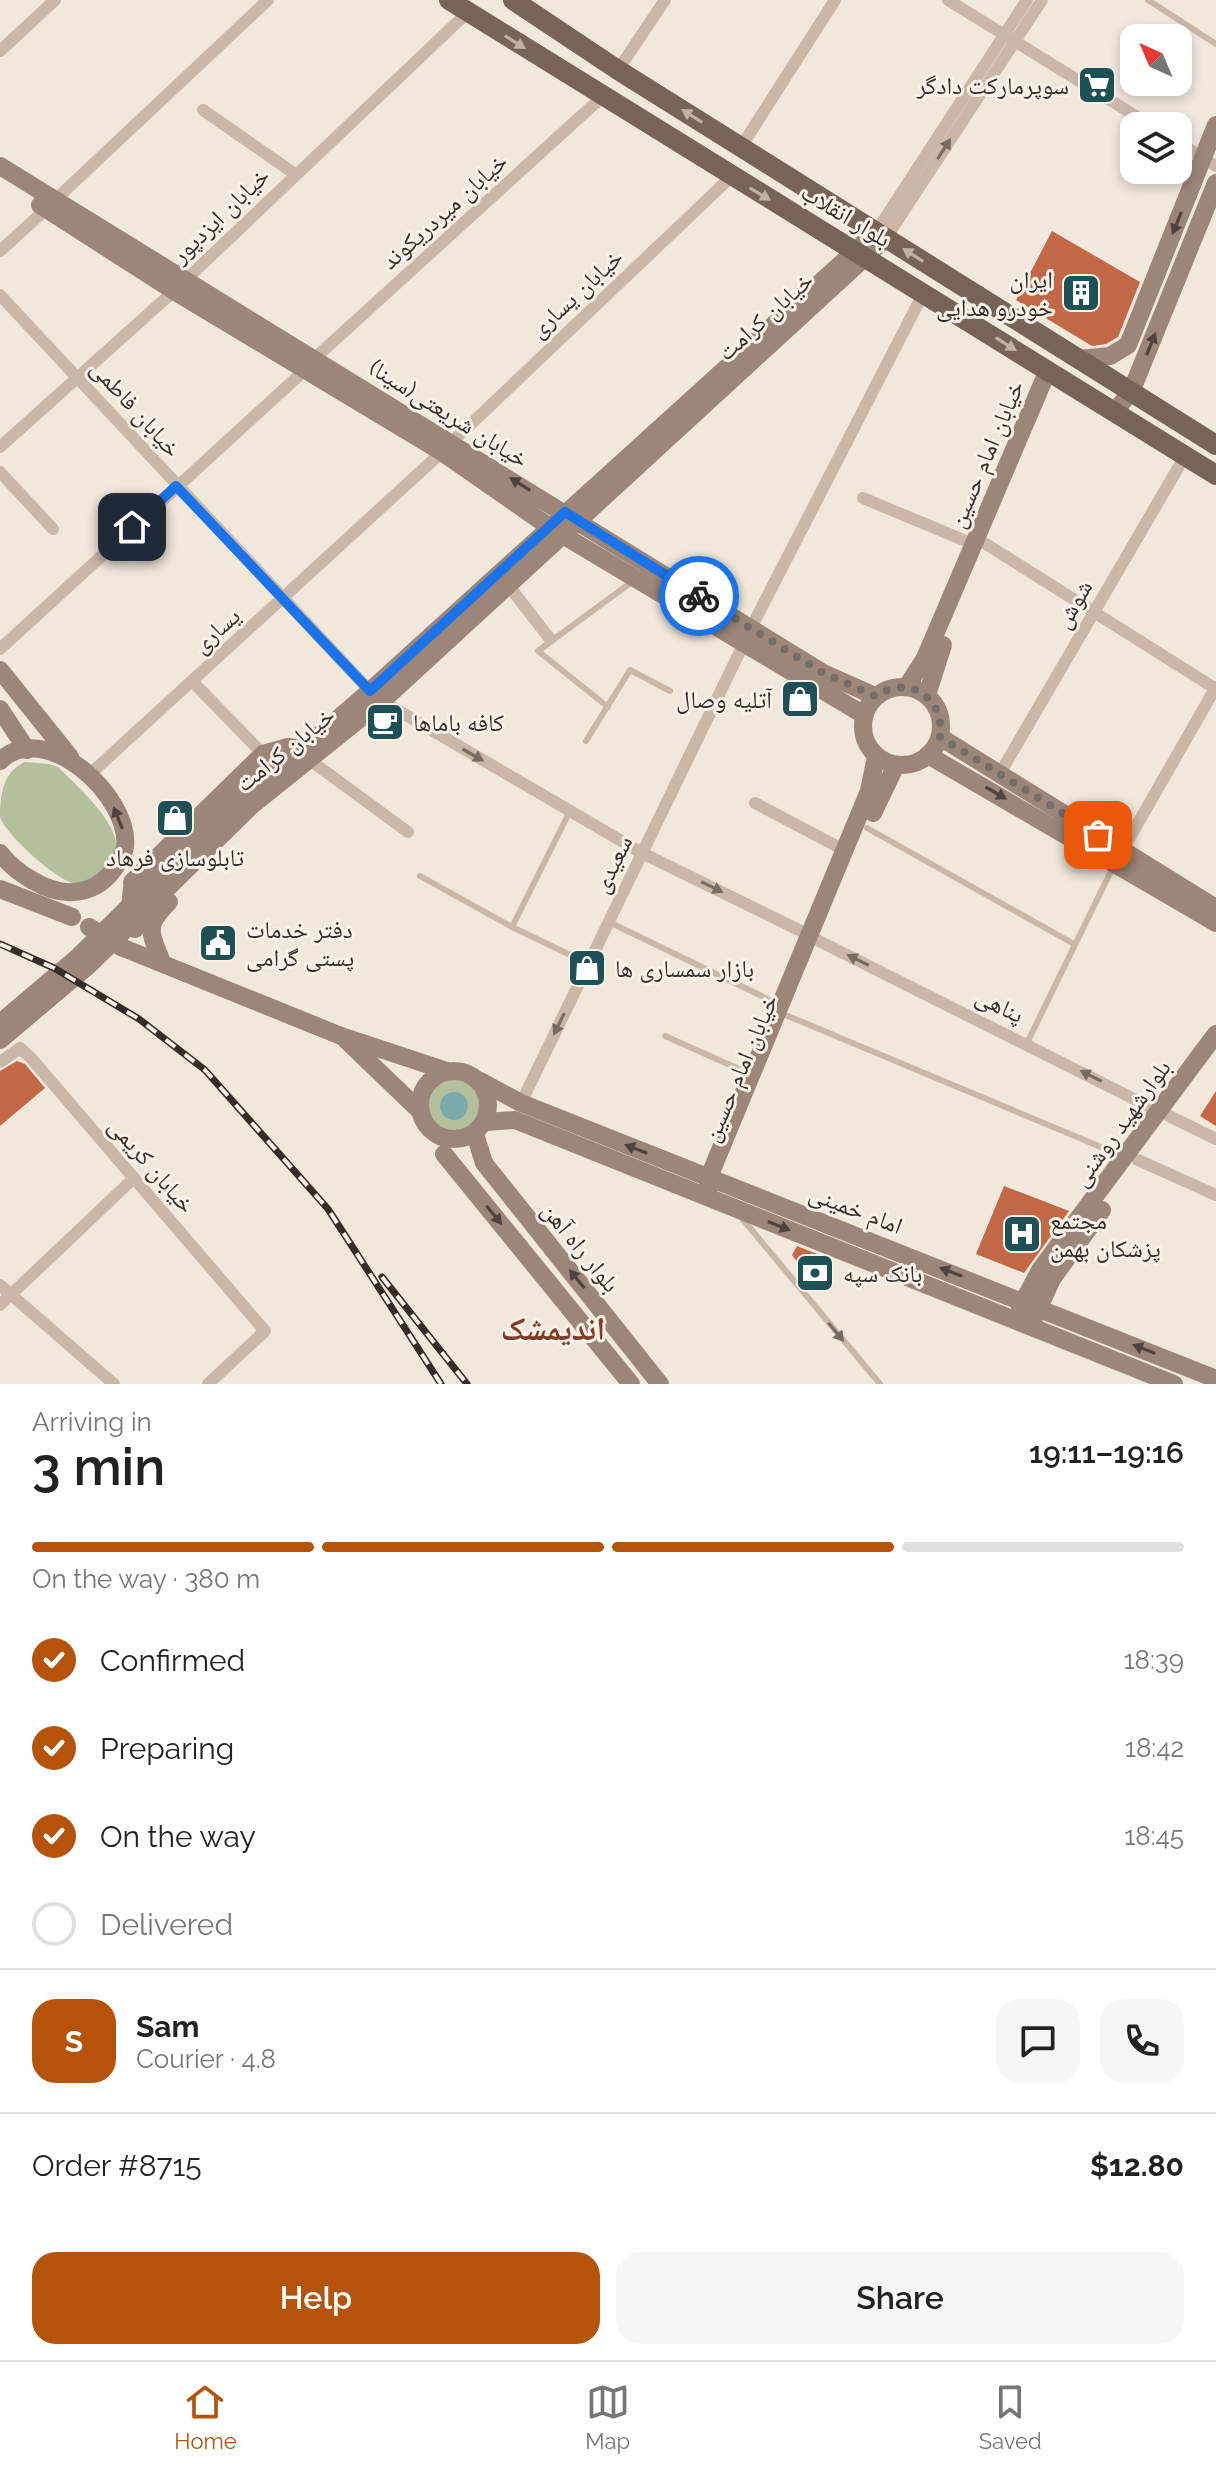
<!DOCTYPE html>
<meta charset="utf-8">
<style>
body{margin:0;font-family:Raleway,"Noto Naskh Arabic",sans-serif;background:#f6f6f6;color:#222;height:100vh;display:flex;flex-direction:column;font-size:30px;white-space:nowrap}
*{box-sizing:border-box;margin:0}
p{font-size:26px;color:#767676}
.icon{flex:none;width:44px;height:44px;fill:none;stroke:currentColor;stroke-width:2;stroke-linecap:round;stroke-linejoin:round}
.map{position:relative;height:1384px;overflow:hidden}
.side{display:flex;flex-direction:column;background:#fff;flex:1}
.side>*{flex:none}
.needle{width:52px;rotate:316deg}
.tools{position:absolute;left:1120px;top:24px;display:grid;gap:16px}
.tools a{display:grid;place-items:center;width:72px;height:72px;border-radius:16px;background:#fff;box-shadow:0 4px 12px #0003;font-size:40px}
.pin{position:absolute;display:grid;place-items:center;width:68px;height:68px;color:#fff;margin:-34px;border-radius:16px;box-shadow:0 4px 12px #0006}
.courier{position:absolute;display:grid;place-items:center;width:80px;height:80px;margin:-40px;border:6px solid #1a73e8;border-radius:50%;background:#fff;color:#222;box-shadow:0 2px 10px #0007}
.headline em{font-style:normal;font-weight:600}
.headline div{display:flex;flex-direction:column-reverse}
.headline{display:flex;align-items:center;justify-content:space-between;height:136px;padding:0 32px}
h1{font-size:52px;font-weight:600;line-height:60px}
.bar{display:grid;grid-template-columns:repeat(4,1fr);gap:12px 8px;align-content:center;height:96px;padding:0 32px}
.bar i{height:10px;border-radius:6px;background:#e0e0e0}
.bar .active{background:#b45309}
.bar p{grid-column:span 4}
.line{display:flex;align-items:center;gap:20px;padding:0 32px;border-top:2px solid #e0e0e0}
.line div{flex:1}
.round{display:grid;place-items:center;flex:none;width:84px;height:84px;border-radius:24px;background:#f6f6f6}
ol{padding:0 32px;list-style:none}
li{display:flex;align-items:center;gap:24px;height:88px}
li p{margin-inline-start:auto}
li .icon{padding:8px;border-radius:50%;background:#b45309;color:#fff;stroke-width:4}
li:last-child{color:#767676}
li i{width:44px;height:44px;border:4px solid #e0e0e0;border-radius:50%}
.cta{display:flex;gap:16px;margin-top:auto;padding:16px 32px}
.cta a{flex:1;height:92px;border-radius:24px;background:#b45309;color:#fff;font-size:32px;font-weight:600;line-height:92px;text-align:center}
.cta a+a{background:#f6f6f6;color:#222}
.menu{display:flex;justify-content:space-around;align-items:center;height:112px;border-top:2px solid #e0e0e0;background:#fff;font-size:22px;color:#767676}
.menu a{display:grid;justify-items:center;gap:4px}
.menu .active{color:#b45309}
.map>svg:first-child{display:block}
</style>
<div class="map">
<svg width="1216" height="1384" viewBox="0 0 1216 1384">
<rect width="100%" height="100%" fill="#f1e7db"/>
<!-- green -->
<g fill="#b3c09b">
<path d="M25 762 49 764 58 767C75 784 121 824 116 850 115 855 110 862 107 866 103 875 88 884 77 884 60 884 4 833 0 817 0 794 3 772 25 762Z"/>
<circle cx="455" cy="1106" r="27"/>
</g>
<!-- water -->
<circle fill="#7baaad" cx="454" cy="1106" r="14"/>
<!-- building -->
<g fill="#c36847">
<polygon points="1052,231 1140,282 1118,337 1106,344 1092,346 1016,300"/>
<polygon points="221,927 231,932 223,954 207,947 210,939"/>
<polygon points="17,1061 25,1064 45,1088 0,1126 0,1071"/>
<polygon points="1216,1091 1216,1126 1200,1116"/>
<polygon points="1004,1186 1069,1211 1024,1273 976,1254"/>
<polygon points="797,1246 832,1260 817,1288 792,1255"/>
</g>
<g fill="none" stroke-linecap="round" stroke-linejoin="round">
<!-- lane -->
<g stroke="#c9b7a7" stroke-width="6">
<polyline points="1148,0 1216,44"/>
<polyline points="608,707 538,651 633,581"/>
<polyline points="586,741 630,670 670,691"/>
<polyline points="867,828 1074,944"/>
<polyline points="420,876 512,927 587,963"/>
<polyline points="609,922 778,1004"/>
<polyline points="512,927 570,811"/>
<polyline points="788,1016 1120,1155"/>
<polyline points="665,1036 748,1073"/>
<polyline points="1027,1043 1113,867"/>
<polyline points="740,1216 880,1384"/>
</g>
<!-- street -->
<g stroke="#c9b7a7" stroke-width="12">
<polyline points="948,0 1152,126"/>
<polyline points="0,51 55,0"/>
<polyline points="618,70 665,0"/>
<polyline points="203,110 295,174"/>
<polyline points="1178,142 1216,166"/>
<polyline points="741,147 835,0"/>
<polyline points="55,200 268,0"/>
<polyline points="876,232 1027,0"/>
<polyline points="886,238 1042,0"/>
<polyline points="0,251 46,209"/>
<polyline points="0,295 370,691"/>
<polyline points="315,358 602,97"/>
<polyline points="452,442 731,177"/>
<polyline points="0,447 174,291 468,12"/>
<polyline points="0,472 53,529"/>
<polyline points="863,498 973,544"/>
<polyline points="986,544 1216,689"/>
<polyline points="508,585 550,639"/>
<polyline points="751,628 924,292"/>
<polyline points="0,649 306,369"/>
<polyline points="192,681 263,754"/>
<polyline points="382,701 642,853 809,935"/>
<polyline points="311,761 408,832"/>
<polyline points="89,775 442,452"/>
<polyline points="999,775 1185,456"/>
<polyline points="755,803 844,850"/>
<polyline points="1122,851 1216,687"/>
<polyline points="819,941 1160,1112"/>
<polyline points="0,1062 20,1048 31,1058 265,1331 208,1384"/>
<polyline points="521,1103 744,643"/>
<polyline points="1169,1116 1216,1139"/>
<polyline points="1138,1160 1216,1195"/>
<polyline points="0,1285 114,1384"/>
<polyline points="0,1305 134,1178"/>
</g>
<!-- secondary -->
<g stroke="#9c8679" stroke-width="18">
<polyline points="0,166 823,673 875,696"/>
<polyline points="40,205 174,291 442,452 551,528 864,715"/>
<polyline points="1079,359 1110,356 1128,345 1216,125"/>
<polyline points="1114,412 1131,392 1216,183"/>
<polyline points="0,670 70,757"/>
<polyline points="907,686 925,658 1048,370"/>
<circle cx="902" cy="726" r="39"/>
<polyline points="927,695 943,645"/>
<polyline points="0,709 27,750"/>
<polyline points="940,737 1216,908"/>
<polyline points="928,755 1216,923"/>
<path d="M0 761C45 717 131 797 125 847 124 854 118 863 114 869 104 883 91 891 73 892 47 894 15 872 0 853"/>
<polyline points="873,813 896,765"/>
<polyline points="132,882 263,754 288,747 303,749"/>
<polyline points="0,889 72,917"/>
<polyline points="121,947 341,1036 447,1071"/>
<path d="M162 962C150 932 144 927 169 902"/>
<polyline points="0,1023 79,956 243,794 303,749 370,691 876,232"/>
<polyline points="0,1040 89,965 251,806 382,701 886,238"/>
<polyline points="346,1040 420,1111"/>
<circle cx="454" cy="1105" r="34"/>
<polyline points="480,1081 521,1103 1216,1379"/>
<polyline points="486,1122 515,1120 1174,1384"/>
<polyline points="475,1134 484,1163 660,1384"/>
<polyline points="444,1154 631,1384"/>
<polyline points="708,1189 709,1177 869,791 876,756"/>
<polyline points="1020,1308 1040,1270 1216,1034"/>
<polyline points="1035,1316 1052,1279 1102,1210"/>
</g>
<!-- primary -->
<g stroke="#776459" stroke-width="20">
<polyline points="449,0 1216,475"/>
<polyline points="513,0 618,70 1216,445"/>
</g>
<defs>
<g id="rail">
<polyline points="0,944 54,968 139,1019 205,1070 328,1209 441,1384"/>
<polyline points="382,1277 467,1384"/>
</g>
</defs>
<!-- rail casing -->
<use href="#rail" stroke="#362c28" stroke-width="7"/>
<!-- rail -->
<use href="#rail" stroke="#f9f1e7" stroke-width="4" stroke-dasharray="12" stroke-linecap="butt"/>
<!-- secondary-bridge -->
<g stroke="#9c8679" stroke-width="18">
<polyline points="132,888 130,909 135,929"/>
<polyline points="89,927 121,947"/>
</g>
</g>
<!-- one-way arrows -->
<defs><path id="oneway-solid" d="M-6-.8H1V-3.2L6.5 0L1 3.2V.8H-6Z" transform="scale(2)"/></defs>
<g fill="#beb2a7">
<use href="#oneway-solid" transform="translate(515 42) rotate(32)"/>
<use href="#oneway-solid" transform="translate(692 116) rotate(-148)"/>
<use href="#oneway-solid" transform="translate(760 194) rotate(31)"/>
<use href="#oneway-solid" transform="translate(913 255) rotate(-148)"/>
<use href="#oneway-solid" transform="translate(1006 344) rotate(32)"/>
</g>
<g fill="#786b61">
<use href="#oneway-solid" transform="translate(944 149) rotate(-57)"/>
<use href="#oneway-solid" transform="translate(473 755) rotate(30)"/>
<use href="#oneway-solid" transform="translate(712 887) rotate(26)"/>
<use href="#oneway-solid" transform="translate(858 960) rotate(-154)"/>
<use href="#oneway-solid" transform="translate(559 1024) rotate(116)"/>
<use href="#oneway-solid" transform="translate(1091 1076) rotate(-153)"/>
<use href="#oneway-solid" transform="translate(836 1332) rotate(50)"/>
</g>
<g fill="#50423c">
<use href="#oneway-solid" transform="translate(1177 223) rotate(112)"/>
<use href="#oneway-solid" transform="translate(1151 344) rotate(-68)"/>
<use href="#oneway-solid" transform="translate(520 484) rotate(-148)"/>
<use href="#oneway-solid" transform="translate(996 793) rotate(30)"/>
<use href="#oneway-solid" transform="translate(118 818) rotate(-112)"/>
<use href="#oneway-solid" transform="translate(636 1149) rotate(-159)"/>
<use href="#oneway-solid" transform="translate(494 1215) rotate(51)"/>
<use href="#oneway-solid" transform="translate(779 1226) rotate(22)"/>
<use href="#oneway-solid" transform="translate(951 1272) rotate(-159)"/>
<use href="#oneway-solid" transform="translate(577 1279) rotate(-129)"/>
<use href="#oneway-solid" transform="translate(1144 1349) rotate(-158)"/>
</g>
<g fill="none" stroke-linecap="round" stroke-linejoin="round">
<!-- done -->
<path stroke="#776d67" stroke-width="8" stroke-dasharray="0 14.4" d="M699 596 823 673 875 696C909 674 945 697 940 737L1098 835"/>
<!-- route -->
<polyline stroke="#1a73e8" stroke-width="10" points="132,527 176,486 370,691 565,512 699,596"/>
</g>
<!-- icons -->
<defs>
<symbol id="supermarket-square" viewBox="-11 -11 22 22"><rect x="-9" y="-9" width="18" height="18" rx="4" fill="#1e5156" stroke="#f9f1e7"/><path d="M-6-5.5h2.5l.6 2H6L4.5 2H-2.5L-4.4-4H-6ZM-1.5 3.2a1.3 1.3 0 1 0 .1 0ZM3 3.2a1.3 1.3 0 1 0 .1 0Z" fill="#fff"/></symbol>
<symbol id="building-square" viewBox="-11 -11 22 22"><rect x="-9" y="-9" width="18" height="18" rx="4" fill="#1e5156" stroke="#f9f1e7"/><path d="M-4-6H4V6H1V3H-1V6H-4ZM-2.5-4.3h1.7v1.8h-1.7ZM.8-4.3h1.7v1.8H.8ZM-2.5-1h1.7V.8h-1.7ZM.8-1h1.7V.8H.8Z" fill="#fff"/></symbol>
<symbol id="shop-square" viewBox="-11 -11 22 22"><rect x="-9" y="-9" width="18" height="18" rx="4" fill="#1e5156" stroke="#f9f1e7"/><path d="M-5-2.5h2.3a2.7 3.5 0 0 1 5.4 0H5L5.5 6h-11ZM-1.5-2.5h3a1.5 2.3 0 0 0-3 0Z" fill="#fff"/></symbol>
<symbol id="cafe-square" viewBox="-11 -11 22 22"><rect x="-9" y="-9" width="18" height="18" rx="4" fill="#1e5156" stroke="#f9f1e7"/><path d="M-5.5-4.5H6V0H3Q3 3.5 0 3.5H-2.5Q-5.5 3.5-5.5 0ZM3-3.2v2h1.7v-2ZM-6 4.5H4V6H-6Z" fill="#fff"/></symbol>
<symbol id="civic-square" viewBox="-11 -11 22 22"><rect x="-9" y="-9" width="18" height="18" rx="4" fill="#1e5156" stroke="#f9f1e7"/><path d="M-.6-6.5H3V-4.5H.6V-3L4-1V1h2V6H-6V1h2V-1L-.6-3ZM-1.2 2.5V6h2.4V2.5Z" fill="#fff"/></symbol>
<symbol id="hospital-square" viewBox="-11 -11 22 22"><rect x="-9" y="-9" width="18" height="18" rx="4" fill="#1e5156" stroke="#f9f1e7"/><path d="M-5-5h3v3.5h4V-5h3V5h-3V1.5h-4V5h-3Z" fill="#fff"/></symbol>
<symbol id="bank-square" viewBox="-11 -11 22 22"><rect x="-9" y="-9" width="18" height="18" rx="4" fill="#1e5156" stroke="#f9f1e7"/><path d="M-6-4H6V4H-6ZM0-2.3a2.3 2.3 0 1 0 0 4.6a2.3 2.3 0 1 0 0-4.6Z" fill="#fff"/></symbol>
</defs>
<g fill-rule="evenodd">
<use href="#supermarket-square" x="1075" y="63" width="44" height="44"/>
<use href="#building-square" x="1059" y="271" width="44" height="44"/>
<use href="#shop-square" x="778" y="677" width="44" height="44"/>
<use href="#cafe-square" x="363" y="700" width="44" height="44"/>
<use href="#shop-square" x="153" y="796" width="44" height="44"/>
<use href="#civic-square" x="196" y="921" width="44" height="44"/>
<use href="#shop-square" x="565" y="946" width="44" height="44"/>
<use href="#hospital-square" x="1000" y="1212" width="44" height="44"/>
<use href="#bank-square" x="793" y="1251" width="44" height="44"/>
</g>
<g text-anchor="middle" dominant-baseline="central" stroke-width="6" stroke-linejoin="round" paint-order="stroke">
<!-- poi labels -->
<g font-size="24" fill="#362c28" stroke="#f9f1e7" text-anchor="start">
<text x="1069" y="85" text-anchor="end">سوپرمارکت دادگر</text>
<text x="1053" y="279" text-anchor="end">ایران<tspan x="1053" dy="28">خودرو هدایی</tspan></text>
<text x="772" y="699" text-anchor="end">آتلیه وصال</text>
<text x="413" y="722">کافه باماها</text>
<text x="175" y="857" text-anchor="middle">تابلوسازی فرهاد</text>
<text x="246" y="929">دفتر خدمات<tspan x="246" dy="28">پستی گرامی</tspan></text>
<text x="615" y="968">بازار سمساری ها</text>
<text x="1050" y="1220">مجتمع<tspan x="1050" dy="28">پزشکان بهمن</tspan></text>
<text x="843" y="1273">بانک سپه</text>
</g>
<!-- street labels -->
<g font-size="24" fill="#362c28" stroke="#f9f1e7">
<text transform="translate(444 211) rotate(-42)">خیابان میردریکوند</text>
<text transform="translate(220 215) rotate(-44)">خیابان ایزدپور</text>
<text transform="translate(846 215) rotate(31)">بلوار انقلاب</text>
<text transform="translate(576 293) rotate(-43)">خیابان یساری</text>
<text transform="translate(765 316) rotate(-42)">خیابان کرامت</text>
<text transform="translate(136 408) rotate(48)">خیابان فاطمی</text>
<text transform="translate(449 413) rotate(32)">خیابان شریعتی(سینا)</text>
<text transform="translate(986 454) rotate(-67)">خیابان امام حسین</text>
<text transform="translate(1073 604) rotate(-60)">شوش</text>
<text transform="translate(216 630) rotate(-42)">یساری</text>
<text transform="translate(285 749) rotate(-39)">خیابان کرامت</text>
<text transform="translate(612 864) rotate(-64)">سعیدی</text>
<text transform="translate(1000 1005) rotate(26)">پناهی</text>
<text transform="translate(740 1068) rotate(-67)">خیابان امام حسین</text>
<text transform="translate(1121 1123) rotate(-54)">بلوارشهید روشنی</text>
<text transform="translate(152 1165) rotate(49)">خیابان کریمی</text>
<text transform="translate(856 1209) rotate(21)">امام خمینی</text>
<text transform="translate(581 1247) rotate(51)">بلوار راه آهن</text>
</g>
<!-- district labels -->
<g font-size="32" font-weight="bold" fill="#833b23" stroke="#f9f1e7">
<text x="553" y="1328">اندیمشک</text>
</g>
</g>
</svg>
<div class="tools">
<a><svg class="needle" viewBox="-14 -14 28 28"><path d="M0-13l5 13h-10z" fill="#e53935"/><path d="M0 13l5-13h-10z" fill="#767676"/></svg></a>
<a><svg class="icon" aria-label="layers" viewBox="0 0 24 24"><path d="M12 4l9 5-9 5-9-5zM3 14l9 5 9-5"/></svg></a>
</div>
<div class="pin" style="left:1098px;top:835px;background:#ea580c"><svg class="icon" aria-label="bag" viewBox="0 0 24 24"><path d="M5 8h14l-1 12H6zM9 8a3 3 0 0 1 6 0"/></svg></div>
<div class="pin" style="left:132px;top:527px;background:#1f2937"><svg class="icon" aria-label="home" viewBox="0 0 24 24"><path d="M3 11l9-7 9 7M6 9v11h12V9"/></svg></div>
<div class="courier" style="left:699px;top:596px"><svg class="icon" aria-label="bike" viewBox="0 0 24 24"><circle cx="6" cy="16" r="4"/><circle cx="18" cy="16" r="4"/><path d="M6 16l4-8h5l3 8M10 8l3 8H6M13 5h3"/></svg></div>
</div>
<section class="side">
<div class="headline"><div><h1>3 min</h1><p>Arriving in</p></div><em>19:11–19:16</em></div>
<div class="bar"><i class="active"></i><i class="active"></i><i class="active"></i><i></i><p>On the way · 380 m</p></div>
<ol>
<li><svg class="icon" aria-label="check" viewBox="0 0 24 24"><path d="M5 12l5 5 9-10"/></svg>Confirmed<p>18:39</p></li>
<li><svg class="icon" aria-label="check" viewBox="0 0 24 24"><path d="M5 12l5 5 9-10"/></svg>Preparing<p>18:42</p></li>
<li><svg class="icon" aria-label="check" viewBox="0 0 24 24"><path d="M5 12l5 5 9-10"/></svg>On the way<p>18:45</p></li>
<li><i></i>Delivered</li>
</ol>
<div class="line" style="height:144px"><b class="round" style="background:#b45309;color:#fff">S</b><div><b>Sam</b><p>Courier · 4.8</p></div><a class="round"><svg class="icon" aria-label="chat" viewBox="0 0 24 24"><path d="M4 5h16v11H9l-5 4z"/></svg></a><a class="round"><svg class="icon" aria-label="phone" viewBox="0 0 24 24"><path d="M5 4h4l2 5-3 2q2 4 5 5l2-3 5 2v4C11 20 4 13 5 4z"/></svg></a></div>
<div class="line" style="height:104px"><div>Order #8715</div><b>$12.80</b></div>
<div class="cta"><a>Help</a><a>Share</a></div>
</section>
<nav class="menu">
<a class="active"><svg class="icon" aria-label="home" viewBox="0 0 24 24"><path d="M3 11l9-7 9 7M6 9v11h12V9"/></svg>Home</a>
<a><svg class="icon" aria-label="map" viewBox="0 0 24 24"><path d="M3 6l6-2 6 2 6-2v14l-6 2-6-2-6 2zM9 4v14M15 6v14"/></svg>Map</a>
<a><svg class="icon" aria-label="saved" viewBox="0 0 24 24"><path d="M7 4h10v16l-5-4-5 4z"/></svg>Saved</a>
</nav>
